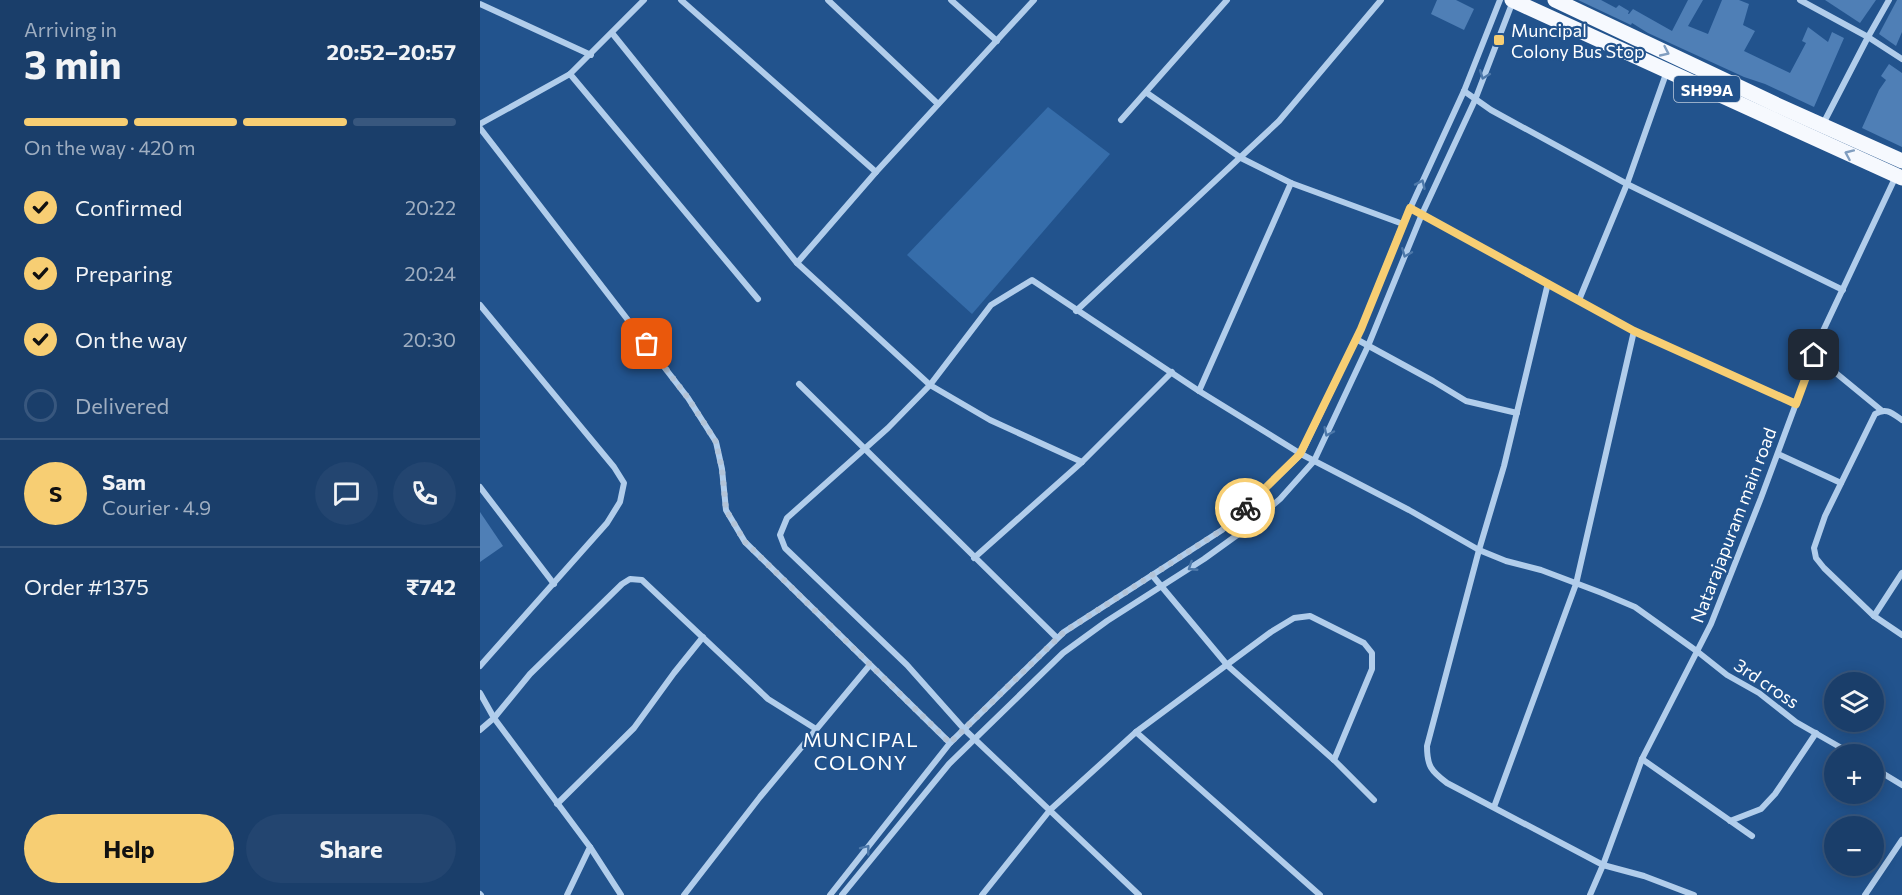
<!DOCTYPE html>
<meta charset="utf-8">
<style>
body{margin:0;font-family:Commissioner,sans-serif;background:#234570;color:#f1f3f6;height:100vh;display:flex;flex-direction:column;font-size:22px;white-space:nowrap}
*{box-sizing:border-box;margin:0}
p{font-size:20px;color:#9faec1}
.icon{flex:none;width:33px;height:33px;fill:none;stroke:currentColor;stroke-width:2;stroke-linecap:round;stroke-linejoin:round}
.map{position:relative;flex:1;overflow:hidden}
.details{display:flex;flex-direction:column;background:#1a3e6a;width:480px}
.details>*{flex:none}
.controls{position:absolute;left:1344px;top:672px;display:grid;gap:12px}
.controls a{display:grid;place-items:center;width:60px;height:60px;border-radius:50%;background:#1a3e6a;box-shadow:0 3px 15px #0003,0 0 0 2px #38577e;font-size:30px}
.pin{position:absolute;display:grid;place-items:center;width:51px;height:51px;color:#fff;margin:-26px;border-radius:12px;box-shadow:0 3px 9px #0006}
.courier{position:absolute;display:grid;place-items:center;width:60px;height:60px;margin:-30px;border:4px solid #f7ce73;border-radius:50%;background:#fff;color:#222;box-shadow:0 2px 8px #0007}
.overview em{font-style:normal;font-weight:700}
.overview div{display:flex;flex-direction:column-reverse}
.overview{display:flex;align-items:center;justify-content:space-between;height:102px;padding:0 24px}
h1{font-size:39px;font-weight:700;line-height:45px}
.bar{display:grid;grid-template-columns:repeat(4,1fr);gap:9px 6px;align-content:center;height:72px;padding:0 24px}
.bar i{height:8px;border-radius:4px;background:#38577e}
.bar .selected{background:#f7ce73}
.bar p{grid-column:span 4}
.line{display:flex;align-items:center;gap:15px;padding:0 24px;border-top:2px solid #38577e}
.line div{flex:1}
.round{display:grid;place-items:center;flex:none;width:63px;height:63px;border-radius:32px;background:#234570}
ol{padding:0 24px;list-style:none}
li{display:flex;align-items:center;gap:18px;height:66px}
li p{margin-inline-start:auto}
li .icon{padding:6px;border-radius:50%;background:#f7ce73;color:#111;stroke-width:4}
li:last-child{color:#9faec1}
li i{width:33px;height:33px;border:3px solid #38577e;border-radius:50%}
.cta{display:flex;gap:12px;margin-top:auto;padding:12px 24px}
.cta a{flex:1;height:69px;border-radius:36px;background:#f7ce73;color:#111;font-size:24px;font-weight:700;line-height:69px;text-align:center}
.cta a+a{background:#234570;color:#f1f3f6}
main{display:flex;flex:1;min-height:0}
.map>svg:first-child{display:block}
</style>
<main>
<section class="details">
<div class="overview"><div><h1>3 min</h1><p>Arriving in</p></div><em>20:52–20:57</em></div>
<div class="bar"><i class="selected"></i><i class="selected"></i><i class="selected"></i><i></i><p>On the way · 420 m</p></div>
<ol>
<li><svg class="icon" aria-label="check" viewBox="0 0 24 24"><path d="M5 12l5 5 9-10"/></svg>Confirmed<p>20:22</p></li>
<li><svg class="icon" aria-label="check" viewBox="0 0 24 24"><path d="M5 12l5 5 9-10"/></svg>Preparing<p>20:24</p></li>
<li><svg class="icon" aria-label="check" viewBox="0 0 24 24"><path d="M5 12l5 5 9-10"/></svg>On the way<p>20:30</p></li>
<li><i></i>Delivered</li>
</ol>
<div class="line" style="height:108px"><b class="round" style="background:#f7ce73;color:#111">S</b><div><b>Sam</b><p>Courier · 4.9</p></div><a class="round"><svg class="icon" aria-label="chat" viewBox="0 0 24 24"><path d="M4 5h16v11H9l-5 4z"/></svg></a><a class="round"><svg class="icon" aria-label="phone" viewBox="0 0 24 24"><path d="M5 4h4l2 5-3 2q2 4 5 5l2-3 5 2v4C11 20 4 13 5 4z"/></svg></a></div>
<div class="line" style="height:78px"><div>Order #1375</div><b>₹742</b></div>
<div class="cta"><a>Help</a><a>Share</a></div>
</section>
<div class="map">
<svg width="1422" height="895" viewBox="0 0 1422 895">
<rect width="100%" height="100%" fill="#22538d"/>
<!-- green -->
<polygon fill="#366daa" points="568,107 630,154 492,314 427,255"/>
<!-- building -->
<g fill="#4f7fb6">
<polygon points="957,0 976,0 994,9 984,30 951,14"/>
<polygon points="1098,0 1121,0 1136,8 1139,5 1149,11 1148,14 1149,14 1153,9 1192,31 1208,0 1223,0 1208,26 1228,34 1242,0 1259,0 1269,4 1263,25 1275,31 1264,51 1310,73 1326,43 1322,41 1328,27 1348,42 1352,32 1364,38 1334,107 1285,84 1264,77 1168,33 1152,23 1151,25"/>
<polygon points="1345,0 1396,0 1380,23"/>
<polygon points="1417,0 1422,0 1422,32 1416,46 1399,34"/>
<polygon points="1409,64 1422,73 1422,147 1382,128 1399,90 1406,80 1401,76"/>
<polygon points="0,512 23,546 0,562"/>
</g>
<g fill="none" stroke-linecap="round" stroke-linejoin="round">
<!-- minor -->
<g stroke="#b1cdeb" stroke-width="6">
<polyline points="201,0 396,172"/>
<polyline points="348,0 458,104"/>
<polyline points="471,0 517,41"/>
<polyline points="1320,0 1388,37 1422,59"/>
<polyline points="0,4 111,55"/>
<polyline points="132,33 317,263 450,385 408,428 307,518 300,535 305,548 427,665 484,729 659,895"/>
<polyline points="90,74 278,299"/>
<polyline points="984,91 1011,110 1147,184 1363,290"/>
<polyline points="667,93 761,158 811,183"/>
<polyline points="641,120 747,0"/>
<polyline points="0,124 90,74 164,0"/>
<polyline points="1343,124 1388,37 1409,0"/>
<polyline points="0,128 208,398 236,442 242,469 246,510 265,542 470,743"/>
<polyline points="930,208 1154,331 1316,404"/>
<polyline points="317,263 396,172 554,0"/>
<path d="M1068 283 1024 466 999 550 947 746C947 766 951 771 967 783L1123 865 1164 876 1214 895"/>
<polyline points="1099,300 1147,184 1187,71"/>
<polyline points="0,305 134,467 144,483 140,502 127,523 0,666"/>
<polyline points="596,311 799,121 901,0"/>
<polyline points="876,339 953,381 986,401 1037,413"/>
<polyline points="1334,355 1401,410"/>
<polyline points="319,384 577,638"/>
<polyline points="719,391 811,183 923,224"/>
<polyline points="1298,454 1361,483"/>
<polyline points="602,462 510,420 450,385 511,305 552,280 719,391 821,454 929,510 999,550 1026,561 1061,570 1122,593 1155,607 1218,652 1247,675 1279,693 1316,722 1372,754"/>
<polyline points="0,487 74,584"/>
<polyline points="494,558 602,462 692,372"/>
<polyline points="1422,573 1394,616 1422,635"/>
<polyline points="672,575 748,666 854,760 894,800"/>
<path d="M1394 616 1344 568 1336 558 1334 548 1345 516 1395 414C1406 407 1412 413 1422 420"/>
<polyline points="0,693 14,718 0,730"/>
<polyline points="656,732 791,632 814,618 830,616 884,643 892,653 892,669 854,760"/>
<polyline points="1162,759 1272,836"/>
<polyline points="1394,768 1422,785"/>
<polyline points="77,804 154,728 194,673 223,637"/>
<polyline points="1014,807 1096,584 1154,331"/>
<polyline points="1250,821 1281,809 1295,794 1336,733"/>
<polyline points="110,847 141,895"/>
<polyline points="0,894 1,895"/>
<polyline points="87,895 110,847 14,718 50,674 142,584 150,579 162,580 288,699 336,729"/>
<polyline points="204,895 280,797 389,666"/>
<polyline points="350,895 470,743 584,632 742,530 821,454 881,329 923,224 984,91 1020,0"/>
<polyline points="362,895 469,764 583,653 627,621 724,559 760,533 800,499 834,461 888,346 942,214 995,100 1033,1"/>
<polyline points="502,895 570,810 656,732 840,895"/>
<polyline points="1110,895 1123,865 1162,759 1231,624 1281,498 1343,331 1416,176"/>
<polyline points="1385,895 1422,840"/>
</g>
<!-- primary -->
<g stroke="#f6f9fe" stroke-width="15">
<polyline points="1032,0 1422,178"/>
<polyline points="1075,0 1297,105 1422,161"/>
</g>
</g>
<!-- one-way arrows -->
<defs><path id="oneway-chevron" d="M-2-3.5L2.5 0L-2 3.5" fill="none" stroke-width="1.6" stroke-linecap="round" stroke-linejoin="round" transform="scale(1.5)"/></defs>
<g stroke="#819ec0">
<use href="#oneway-chevron" transform="translate(1185 52) rotate(25)"/>
<use href="#oneway-chevron" transform="translate(1369 154) rotate(-156)"/>
</g>
<g stroke="#4d78a9">
<use href="#oneway-chevron" transform="translate(1004 75) rotate(111)"/>
<use href="#oneway-chevron" transform="translate(941 184) rotate(-66)"/>
<use href="#oneway-chevron" transform="translate(926 253) rotate(112)"/>
<use href="#oneway-chevron" transform="translate(848 432) rotate(115)"/>
<use href="#oneway-chevron" transform="translate(712 567) rotate(147)"/>
<use href="#oneway-chevron" transform="translate(386 849) rotate(-52)"/>
</g>
<g fill="none" stroke-linecap="round" stroke-linejoin="round">
<!-- done -->
<polyline stroke="#b2c3d7" stroke-width="6" stroke-dasharray="0 10.8" points="167,344 208,398 236,442 242,469 246,510 265,542 470,743 584,632 742,530 765,508"/>
<!-- route -->
<polyline stroke="#f7ce73" stroke-width="8" points="765,508 820,454 881,329 930,208 1154,331 1316,404 1334,355"/>
</g>
<!-- markers -->
<rect fill="#f7ce73" stroke="#22538d" stroke-width="2" x="1013" y="34" width="12" height="12" rx="3"/>
<g text-anchor="middle" dominant-baseline="central" stroke-width="4.5" stroke-linejoin="round" paint-order="stroke">
<!-- shield labels -->
<rect fill="#22538d" stroke="#bdcbdd" stroke-width="1.5" x="1194" y="76" width="66" height="26" rx="4.5"/>
<g font-size="16" font-weight="bold" fill="#fff">
<text x="1227" y="89">SH99A</text>
</g>
<!-- poi labels -->
<g font-size="18" fill="#fff" stroke="#22538d" text-anchor="start">
<text x="1031" y="30">Muncipal<tspan x="1031" dy="21">Colony Bus Stop</tspan></text>
</g>
<!-- street labels -->
<g font-size="18" fill="#fff" stroke="#22538d">
<text transform="translate(1253 525) rotate(-69)">Natarajapuram main road</text>
<text transform="translate(1287 683) rotate(34)">3rd cross</text>
</g>
<!-- neighbourhood labels -->
<g font-size="20" letter-spacing="1.5" fill="#fff" stroke="#22538d">
<text x="381" y="739">MUNCIPAL<tspan x="381" dy="23">COLONY</tspan></text>
</g>
</g>
</svg>
<div class="controls">
<a><svg class="icon" aria-label="layers" viewBox="0 0 24 24"><path d="M12 4l9 5-9 5-9-5zM3 14l9 5 9-5"/></svg></a>
<a>+</a>
<a>−</a>
</div>
<div class="pin" style="left:167px;top:344px;background:#ea580c"><svg class="icon" aria-label="bag" viewBox="0 0 24 24"><path d="M5 8h14l-1 12H6zM9 8a3 3 0 0 1 6 0"/></svg></div>
<div class="pin" style="left:1334px;top:355px;background:#1f2937"><svg class="icon" aria-label="home" viewBox="0 0 24 24"><path d="M3 11l9-7 9 7M6 9v11h12V9"/></svg></div>
<div class="courier" style="left:765px;top:508px"><svg class="icon" aria-label="bike" viewBox="0 0 24 24"><circle cx="6" cy="16" r="4"/><circle cx="18" cy="16" r="4"/><path d="M6 16l4-8h5l3 8M10 8l3 8H6M13 5h3"/></svg></div>
</div>
</main>
